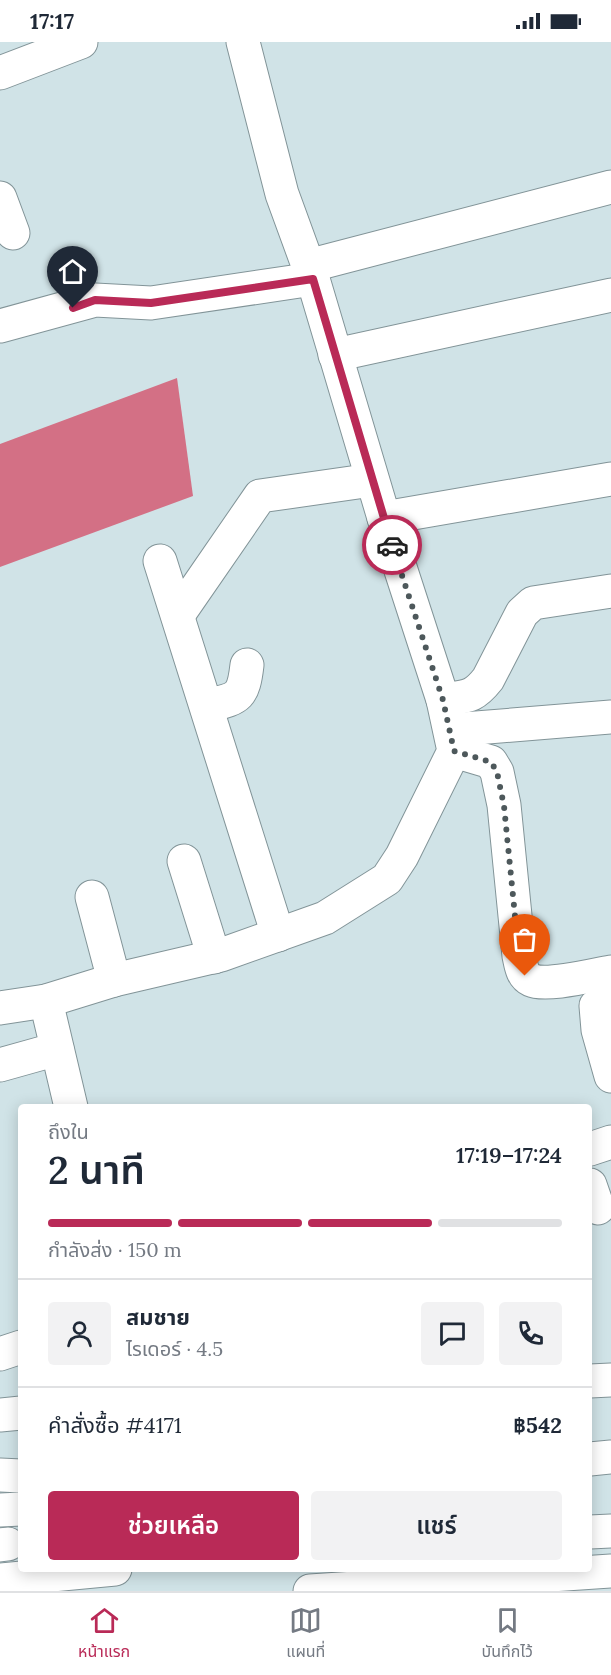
<!DOCTYPE html>
<html lang="th">
<meta charset="utf-8">
<style>
body{margin:0;font-family:Lora,"Noto Sans Thai",serif;background:#f2f2f3;color:#1f2937;height:100vh;display:flex;flex-direction:column;font-size:22px;white-space:nowrap}
*{box-sizing:border-box;margin:0}
p{font-size:20px;color:#747a83}
.icon{flex:none;width:33px;height:33px;fill:none;stroke:currentColor;stroke-width:2;stroke-linecap:round;stroke-linejoin:round}
.map{position:relative;flex:1;overflow:hidden}
.panel{position:absolute;left:18px;top:1062px;width:574px;height:468px;display:flex;flex-direction:column;background:#fff;border-radius:6px;box-shadow:0 3px 15px #0003}
.panel>*{flex:none}
.pin{position:absolute;display:grid;place-items:center;width:51px;height:51px;color:#fff;margin:-62px -26px;border-radius:50% 50% 50% 0;rotate:-45deg;box-shadow:0 0 6px #0007}
.pin .icon{rotate:45deg}
.courier{position:absolute;display:grid;place-items:center;width:60px;height:60px;margin:-30px;border:4px solid #b92a57;border-radius:50%;background:#fff;color:#222;box-shadow:0 2px 8px #0007}
.headline em{font-style:normal;font-weight:600}
.headline div{display:flex;flex-direction:column-reverse}
.headline{display:flex;align-items:center;justify-content:space-between;height:102px;padding:0 30px}
h1{font-size:39px;font-weight:600;line-height:45px}
.bar{display:grid;grid-template-columns:repeat(4,1fr);gap:9px 6px;align-content:center;height:72px;padding:0 30px}
.bar i{height:8px;border-radius:4px;background:#e0e1e3}
.bar .current{background:#b92a57}
.bar p{grid-column:span 4}
.line{display:flex;align-items:center;gap:15px;padding:0 30px;border-top:2px solid #e0e1e3}
.line div{flex:1}
.round{display:grid;place-items:center;flex:none;width:63px;height:63px;border-radius:6px;background:#f2f2f3}
.button{display:flex;gap:12px;margin-top:auto;padding:12px 30px}
.button a{flex:1;height:69px;border-radius:6px;background:#b92a57;color:#fff;font-size:24px;font-weight:600;line-height:69px;text-align:center}
.button a+a{background:#f2f2f3;color:#1f2937}
.status{display:flex;justify-content:space-between;align-items:center;height:42px;padding:0 30px;background:#fff;direction:ltr}
.status svg{height:16px;fill:currentColor}
.menu{display:flex;justify-content:space-around;align-items:center;height:84px;border-top:2px solid #e0e1e3;background:#fff;font-size:16px;color:#747a83}
.menu a{display:grid;justify-items:center;gap:3px}
.menu .current{color:#b92a57}
.map>svg:first-child{display:block}
</style>
<div class="status"><b>17:17</b><svg viewBox="0 0 49 12"><path d="M0 12V9h3v3zM5 12V6h3v6zM10 12V3h3v9zM15 12V0h3v12zM26 1h20v11H26zM47 4h2v5h-2z"/></svg></div>
<div class="map">
<svg width="611" height="1549" viewBox="0 0 611 1549">
<rect width="100%" height="100%" fill="#d0e3e7"/>
<!-- water -->
<polygon fill="#d37085" points="177,336 193,454 0,525 0,402"/>
<g fill="none" stroke-linecap="round" stroke-linejoin="round">
<defs>
<g id="minor">
<polyline points="0,31 81,0"/>
<polyline points="0,156 13,191"/>
<polyline points="308,224 611,145"/>
<polyline points="0,284 95,258 151,261 313,237"/>
<polyline points="335,313 611,253"/>
<polyline points="384,476 611,437"/>
<polyline points="160,519 278,893"/>
<polyline points="178,573 260,454 372,438"/>
<path d="M443 658C467 654 473 656 488 637L522 571 533 561 611 549"/>
<path d="M207 664C238 656 243 657 247 623"/>
<polyline points="451,688 611,675"/>
<path d="M454 709 491 720 497 730 504 763 519 914C521 923 522 934 531 938 546 945 593 933 611 930"/>
<polyline points="184,819 214,915"/>
<polyline points="92,855 114,938"/>
<polyline points="611,954 596,964 598,988 611,1034"/>
<polyline points="46,959 71,1065"/>
<polyline points="0,966 46,959 114,938 221,913 325,876 387,837 402,814 454,709 443,658 384,476 313,237 282,152 243,0"/>
<polyline points="0,1023 57,1007"/>
<polyline points="590,1107 611,1100"/>
<polyline points="590,1143 598,1166"/>
<polyline points="0,1312 21,1305"/>
<polyline points="590,1339 611,1338"/>
<polyline points="0,1373 21,1371"/>
</g>
<g id="major">
<polyline points="590,1417 611,1415"/>
<polyline points="0,1433 21,1434"/>
<polyline points="0,1468 21,1467"/>
</g>
<g id="highway">
<polyline points="590,1490 611,1489"/>
<polyline points="0,1503 8,1502"/>
<polyline points="0,1538 115,1527"/>
<polyline points="310,1549 611,1529"/>
</g>
</defs>
<!-- minor casing -->
<use href="#minor" stroke="#829498" stroke-width="35"/>
<!-- major casing -->
<use href="#major" stroke="#829498" stroke-width="35"/>
<!-- highway casing -->
<use href="#highway" stroke="#829498" stroke-width="35"/>
<!-- minor -->
<use href="#minor" stroke="#fff" stroke-width="33"/>
<!-- major -->
<use href="#major" stroke="#fff" stroke-width="33"/>
<!-- highway -->
<use href="#highway" stroke="#fff" stroke-width="33"/>
</g>
<g fill="none" stroke-linecap="round" stroke-linejoin="round">
<!-- done -->
<polyline stroke="#4d585b" stroke-width="6" stroke-dasharray="0 10.8" points="392,503 443,658 454,709 491,720 497,730 504,764 519,914 525,934"/>
<!-- route -->
<polyline stroke="#b92a57" stroke-width="8" points="73,266 95,258 151,261 313,237 392,503"/>
</g>
</svg>
<div class="pin" style="left:525px;top:934px;background:#ea580c"><svg class="icon" aria-label="bag" viewBox="0 0 24 24"><path d="M5 8h14l-1 12H6zM9 8a3 3 0 0 1 6 0"/></svg></div>
<div class="pin" style="left:73px;top:266px;background:#1f2937"><svg class="icon" aria-label="home" viewBox="0 0 24 24"><path d="M3 11l9-7 9 7M6 9v11h12V9"/></svg></div>
<div class="courier" style="left:392px;top:503px"><svg class="icon" aria-label="car" viewBox="0 0 24 24"><path d="M5 17H2v-5l4-1 3-4h7l3 4 3 1v5h-3M9 17h6M6 11h13"/><circle cx="7" cy="17" r="2"/><circle cx="17" cy="17" r="2"/></svg></div>
<section class="panel">
<div class="headline"><div><h1>2 นาที</h1><p>ถึงใน</p></div><em>17:19–17:24</em></div>
<div class="bar"><i class="current"></i><i class="current"></i><i class="current"></i><i></i><p>กำลังส่ง · 150 m</p></div>
<div class="line" style="height:108px"><a class="round"><svg class="icon" aria-label="person" viewBox="0 0 24 24"><circle cx="12" cy="8" r="4"/><path d="M4 21q1-7 8-7t8 7"/></svg></a><div><b>สมชาย</b><p>ไรเดอร์ · 4.5</p></div><a class="round"><svg class="icon" aria-label="chat" viewBox="0 0 24 24"><path d="M4 5h16v11H9l-5 4z"/></svg></a><a class="round"><svg class="icon" aria-label="phone" viewBox="0 0 24 24"><path d="M5 4h4l2 5-3 2q2 4 5 5l2-3 5 2v4C11 20 4 13 5 4z"/></svg></a></div>
<div class="line" style="height:78px"><div>คำสั่งซื้อ #4171</div><b>฿542</b></div>
<div class="button"><a>ช่วยเหลือ</a><a>แชร์</a></div>
</section>
</div>
<nav class="menu">
<a class="current"><svg class="icon" aria-label="home" viewBox="0 0 24 24"><path d="M3 11l9-7 9 7M6 9v11h12V9"/></svg>หน้าแรก</a>
<a><svg class="icon" aria-label="map" viewBox="0 0 24 24"><path d="M3 6l6-2 6 2 6-2v14l-6 2-6-2-6 2zM9 4v14M15 6v14"/></svg>แผนที่</a>
<a><svg class="icon" aria-label="saved" viewBox="0 0 24 24"><path d="M7 4h10v16l-5-4-5 4z"/></svg>บันทึกไว้</a>
</nav>
